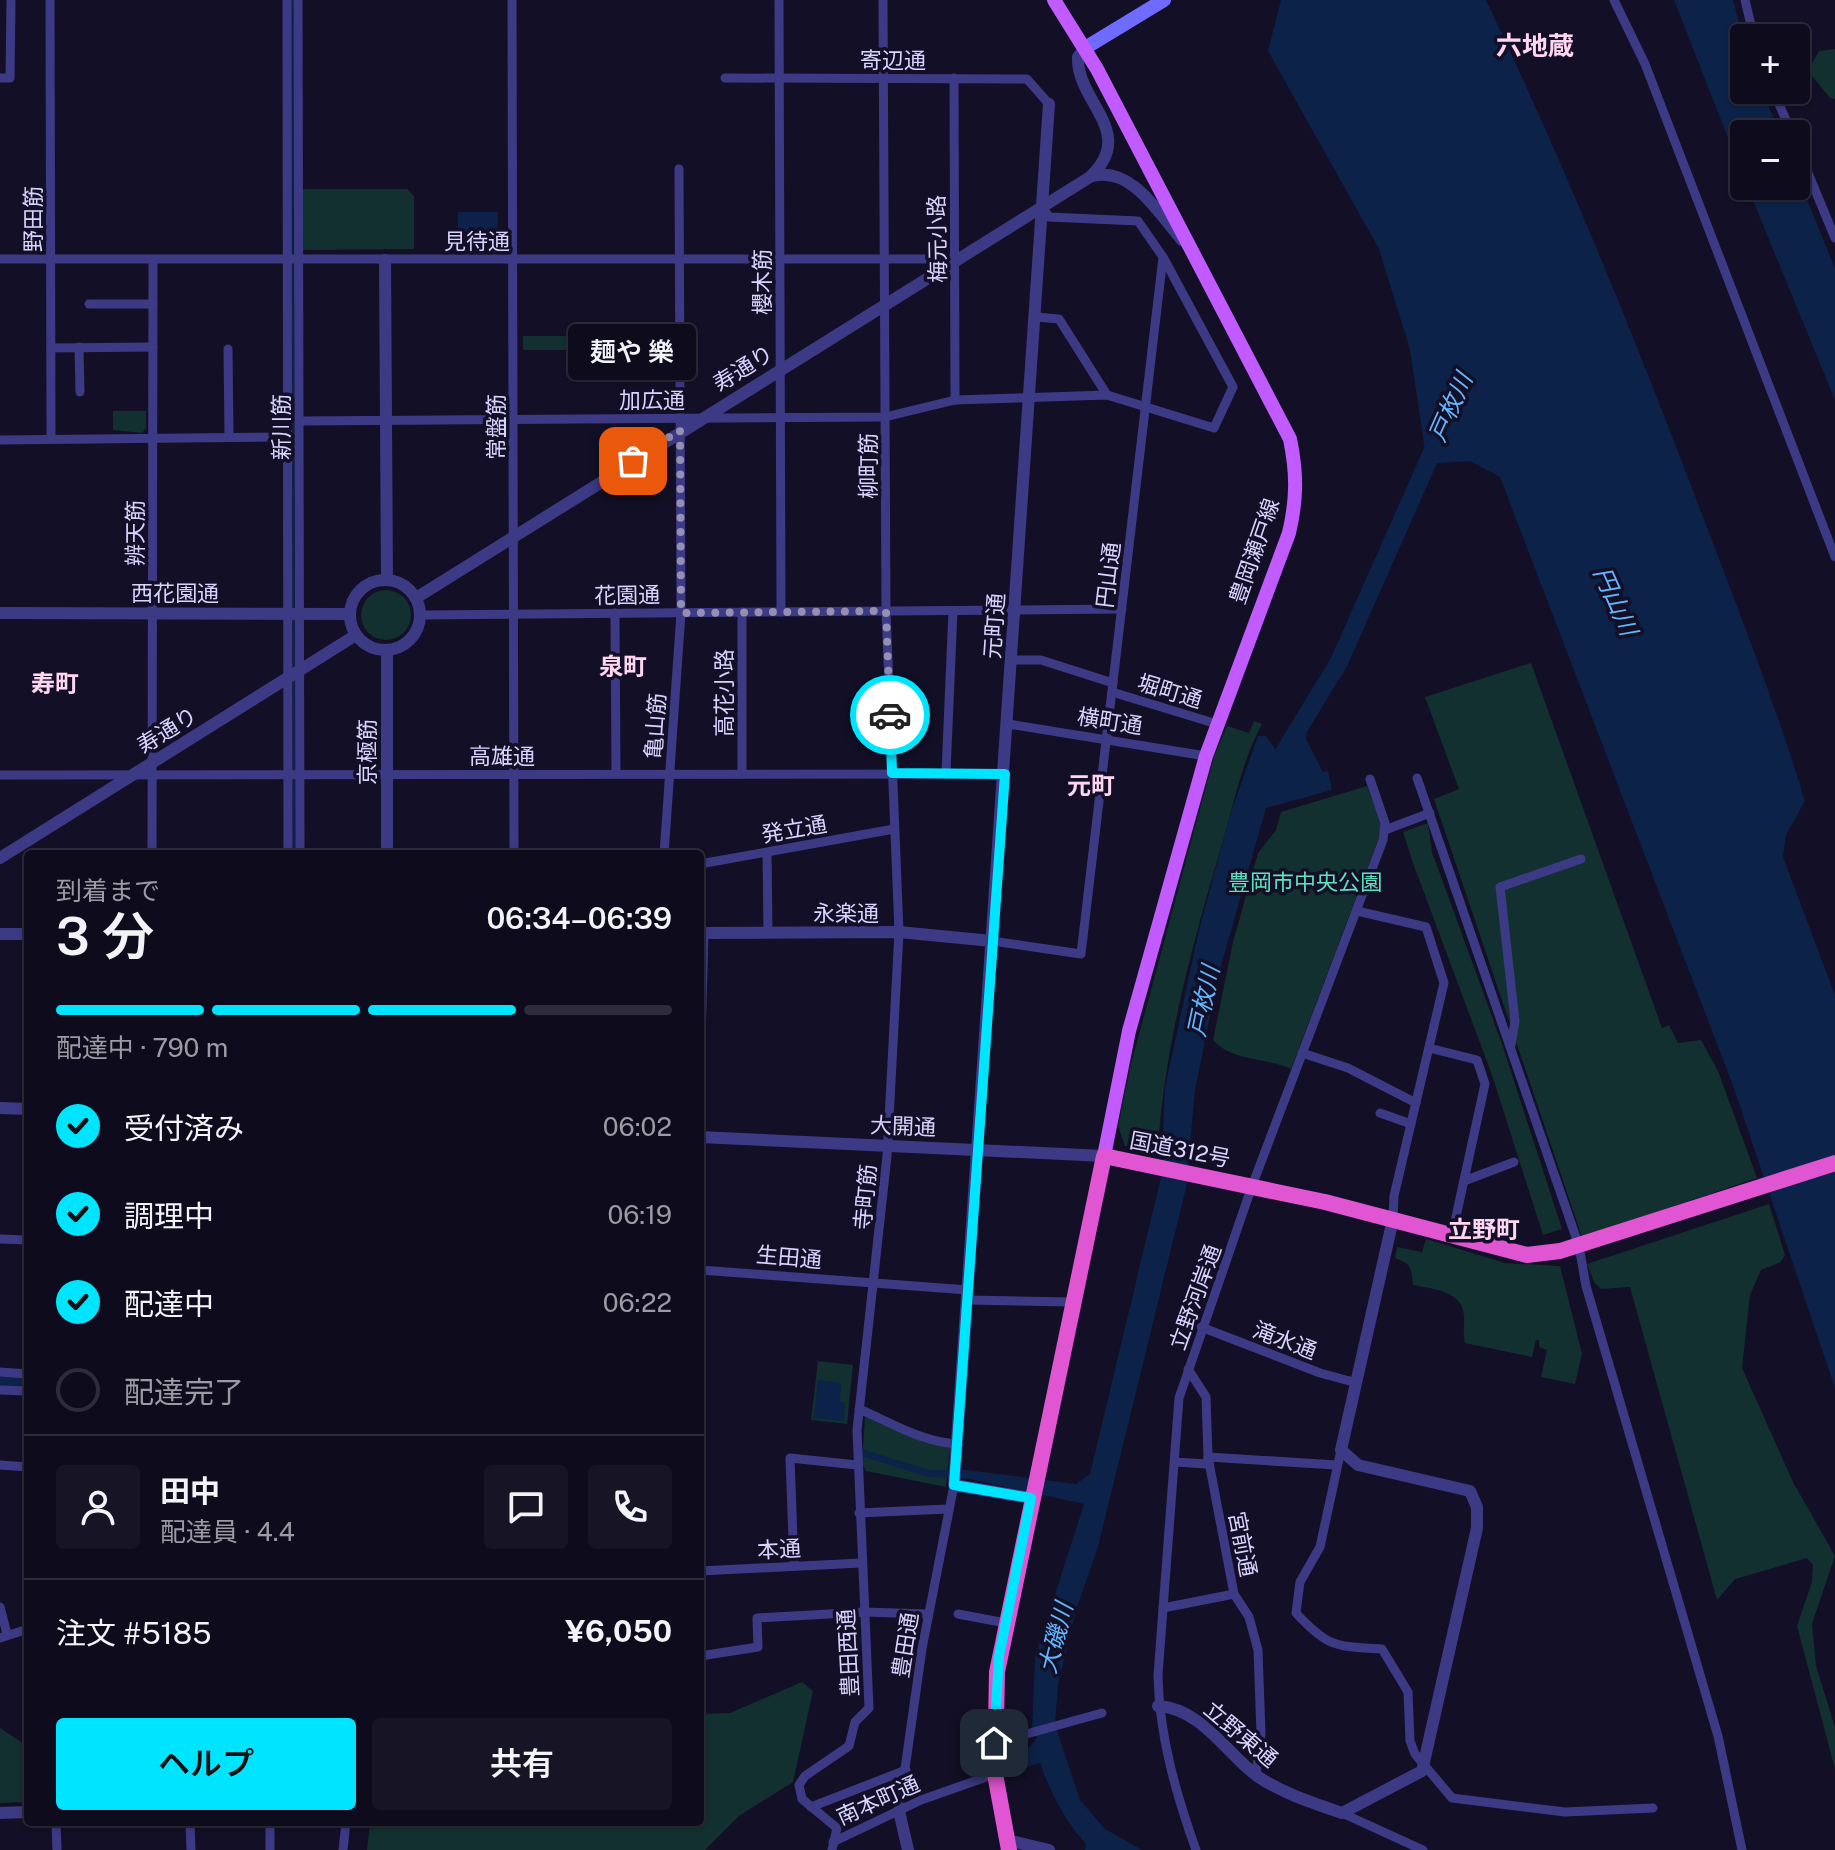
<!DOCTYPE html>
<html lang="ja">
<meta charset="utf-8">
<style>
body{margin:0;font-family:"Public Sans","Noto Sans JP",sans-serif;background:#171425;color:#f1f3f6;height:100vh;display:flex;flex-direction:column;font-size:30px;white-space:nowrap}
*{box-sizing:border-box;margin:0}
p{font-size:26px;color:#9b9ba3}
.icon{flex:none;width:44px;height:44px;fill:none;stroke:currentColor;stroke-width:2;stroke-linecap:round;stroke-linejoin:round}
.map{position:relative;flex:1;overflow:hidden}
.panel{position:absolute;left:24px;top:850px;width:680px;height:976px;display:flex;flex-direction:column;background:#0e0b1c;border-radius:8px;box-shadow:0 2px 6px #0004,0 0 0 2px #2e2b3b}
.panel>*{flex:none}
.fabs{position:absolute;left:1730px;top:24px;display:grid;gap:16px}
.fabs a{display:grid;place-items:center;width:80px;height:80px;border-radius:8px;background:#0e0b1c;box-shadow:0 2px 6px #0004,0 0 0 2px #2e2b3b;font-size:40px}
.pin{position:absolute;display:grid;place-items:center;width:68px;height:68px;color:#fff;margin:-34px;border-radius:16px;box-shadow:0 4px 12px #0006}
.courier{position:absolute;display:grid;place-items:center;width:80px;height:80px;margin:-40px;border:6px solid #00e5ff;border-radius:50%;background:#fff;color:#222;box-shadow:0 2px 10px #0007}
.bubble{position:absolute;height:56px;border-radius:8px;background:#0e0b1c;box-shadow:0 2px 6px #0004,0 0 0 2px #2e2b3b;font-size:26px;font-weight:600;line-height:56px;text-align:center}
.summary em{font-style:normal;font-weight:600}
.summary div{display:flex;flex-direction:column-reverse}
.summary{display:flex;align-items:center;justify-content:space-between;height:136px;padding:0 32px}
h1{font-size:52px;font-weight:600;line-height:60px}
.bar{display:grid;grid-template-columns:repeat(4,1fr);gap:12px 8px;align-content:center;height:96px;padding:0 32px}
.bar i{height:10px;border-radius:6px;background:#2e2b3b}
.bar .active{background:#00e5ff}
.bar p{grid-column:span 4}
.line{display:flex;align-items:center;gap:20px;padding:0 32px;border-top:2px solid #2e2b3b}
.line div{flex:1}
.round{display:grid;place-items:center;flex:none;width:84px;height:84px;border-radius:8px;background:#171425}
ol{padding:0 32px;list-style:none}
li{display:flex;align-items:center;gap:24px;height:88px}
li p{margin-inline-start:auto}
li .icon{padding:8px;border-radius:50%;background:#00e5ff;color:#111;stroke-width:4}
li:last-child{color:#9b9ba3}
li i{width:44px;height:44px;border:4px solid #2e2b3b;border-radius:50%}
.primary-button{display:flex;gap:16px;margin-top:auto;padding:16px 32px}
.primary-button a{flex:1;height:92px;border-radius:8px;background:#00e5ff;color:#111;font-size:32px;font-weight:600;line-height:92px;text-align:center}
.primary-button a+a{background:#171425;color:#f1f3f6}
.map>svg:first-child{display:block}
</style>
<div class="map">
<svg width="1835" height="1850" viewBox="0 0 1835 1850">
<rect width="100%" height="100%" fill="#130f26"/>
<!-- green -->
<g fill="#12302f">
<polygon points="1835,49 1835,99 1830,98 1808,71 1819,51"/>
<polygon points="302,189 407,189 414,196 414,249 303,250"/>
<polygon points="573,331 584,331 584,350 523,350 523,336 573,336"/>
<polygon points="113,411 146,411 146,428 142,433 113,430"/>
<circle cx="386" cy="615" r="25"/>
<polygon points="1531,663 1662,1028 1669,1025 1678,1043 1701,1040 1718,1071 1757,1178 1582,1237 1434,799 1459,789 1425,697"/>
<path d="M1254 721 1262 724C1244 757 1235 797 1225 834 1195 935 1164 1044 1158 1150L1125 1146 1118 1126 1131 1064 1214 757 1227 726 1249 733Z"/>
<path d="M1367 786 1381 823V832L1291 1069C1265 1057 1233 1062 1213 1040L1233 942 1258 853 1276 830 1281 812Z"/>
<polygon points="1428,823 1432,852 1502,1044 1562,1229 1543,1235 1492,1075 1413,863 1403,832"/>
<polygon points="1769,1204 1785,1255 1781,1262 1761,1270 1750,1295 1742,1368 1793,1482 1835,1556 1812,1624 1816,1666 1835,1727 1835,1769 1797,1626 1812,1582 1813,1565 1807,1558 1735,1579 1717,1600 1630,1287 1601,1289 1594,1282 1587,1264"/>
<path d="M1426 1239 1505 1263 1560 1266 1582 1354 1575 1384 1541 1377 1547 1350 1539 1347V1340H1536L1532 1357 1465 1343C1462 1332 1466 1321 1463 1310 1459 1291 1429 1288 1413 1285 1411 1270 1413 1264 1395 1258L1397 1247 1422 1252Z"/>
<polygon points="818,1361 853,1365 847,1424 811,1420"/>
<polygon points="865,1417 920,1440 950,1448 946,1487 866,1471 862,1463"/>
<polygon points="802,1682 813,1691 793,1782 739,1816 705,1850 367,1850 370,1822 700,1822 700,1714 730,1713"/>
<polygon points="0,1728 21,1742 28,1754 28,1802 0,1803"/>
</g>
<!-- water -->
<g fill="#0c2248">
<path d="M1281 0H1486C1565 166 1635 337 1700 509 1737 606 1775 702 1805 801L1786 835 1783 857 1835 995V1388L1732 1083 1500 477 1470 461 1427 464 1410 350 1379 249 1268 51Z"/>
<polygon points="1674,0 1733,0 1744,40 1744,90 1762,90 1780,134 1744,134 1744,179"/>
<polygon points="1796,173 1835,268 1835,400 1747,186 1796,186"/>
<polygon points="458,212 498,212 497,243 458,242"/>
<path d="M1299 728 1307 731 1306 739 1323 772 1328 771 1332 790 1266 808 1217 980 1195 1090 1186 1188 1098 1547 1076 1610 1058 1684 1055 1725 1080 1800 1105 1829 1142 1850H1085L1086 1844C1064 1820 1051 1793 1040 1763L1006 1773 1005 1757 1027 1750 1037 1738 1032 1731 1035 1657 1084 1504 969 1479 927 1477 862 1456V1449L929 1470H967L1076 1484 1090 1474 1161 1177 1165 1088 1199 930 1230 815 1258 736H1266L1279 754 1290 749Z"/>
<polygon points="818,1380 841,1383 840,1401 845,1403 844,1421 814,1418"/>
</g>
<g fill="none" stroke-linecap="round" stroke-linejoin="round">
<!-- stream -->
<g stroke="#0c2248" stroke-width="3">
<polyline points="292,0 293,608"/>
<polyline points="294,616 294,668"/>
<polyline points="294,680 294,854"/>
</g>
<!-- river -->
<g stroke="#0c2248" stroke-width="18">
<polyline points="1272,772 1339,662 1437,441"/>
<polyline points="0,1381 28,1383"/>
</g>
<!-- minor -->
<g stroke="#3d3a85" stroke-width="9">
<polyline points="50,0 51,439"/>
<polyline points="287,0 288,854"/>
<polyline points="298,0 300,854"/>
<polyline points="512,0 514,854"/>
<polyline points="779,0 781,612"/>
<polyline points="1614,0 1645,64 1835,557"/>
<polyline points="1745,0 1754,38"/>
<polyline points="0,78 10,78 11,0"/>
<polyline points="725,78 1027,79 1049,104"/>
<polyline points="954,78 955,400"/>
<polyline points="1773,90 1792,134"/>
<polyline points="1796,144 1835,238"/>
<polyline points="0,259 954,259"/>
<polyline points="89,304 153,304"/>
<polyline points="1036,317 1059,319 1107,395"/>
<polyline points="79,347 80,392"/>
<polyline points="51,348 153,347"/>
<polyline points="228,349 229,437"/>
<polyline points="299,421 885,417 955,400 1107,395 1214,428 1233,387 1163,257"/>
<polyline points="0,440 287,437"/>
<polyline points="742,612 742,774"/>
<polyline points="615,613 616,774"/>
<polyline points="421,615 1122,609"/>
<polyline points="1012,660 1041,660 1113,683"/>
<polyline points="1112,692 1217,724"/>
<polyline points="1008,724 1206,756"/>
<polyline points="946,772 953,611"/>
<polyline points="0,775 1005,774"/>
<polyline points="1417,778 1579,1246 1586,1286 1718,1736 1742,1850"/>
<polyline points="1385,830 1430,813"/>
<polyline points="767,852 768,933"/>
<polyline points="152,854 153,260"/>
<polyline points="664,854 681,613 679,169"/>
<polyline points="700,864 894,829"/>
<polyline points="1357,911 1426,927 1444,983 1394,1196 1393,1219"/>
<polyline points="992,941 1081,954 1163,257 1138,221 1049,217 1042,206"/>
<polyline points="1511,1045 1515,1021 1500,887 1581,859"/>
<polyline points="1429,1048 1477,1060 1485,1084 1452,1235"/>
<polyline points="1302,1053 1348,1068 1416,1103"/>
<polyline points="700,1078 704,933"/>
<polyline points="1380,1113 1411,1124"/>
<polyline points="1464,1181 1514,1162"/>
<polyline points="0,1239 28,1240"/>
<polyline points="700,1270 968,1290"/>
<polyline points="968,1300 1073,1302"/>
<polyline points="1201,1327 1320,1373 1357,1383"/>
<polyline points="1188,1369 1206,1397 1208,1457 1234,1594 1249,1617 1258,1650 1261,1734 1256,1775"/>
<polyline points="0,1372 28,1374"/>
<polyline points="0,1390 28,1391"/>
<path d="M859 1409C892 1423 923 1443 959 1444"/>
<path d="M1341 1450 1320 1547 1300 1582 1296 1613C1328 1648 1336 1646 1382 1649L1408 1692 1410 1741 1415 1754 1452 1798 1565 1812 1653 1808"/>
<polyline points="1175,1462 1207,1464 1208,1457 1336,1465"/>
<polyline points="0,1465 28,1467"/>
<polyline points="859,1513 948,1509"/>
<polyline points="794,1566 790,1458 857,1465"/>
<polyline points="700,1571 861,1563"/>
<polyline points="0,1607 7,1634"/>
<polyline points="1163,1608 1234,1594"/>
<polyline points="958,1614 1006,1623"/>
<polyline points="0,1638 28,1629"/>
<polyline points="700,1656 758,1647 757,1618 864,1612 928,1614"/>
<polyline points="994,1743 1102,1713"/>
<polyline points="811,1807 906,1770"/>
<polyline points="899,1811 922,1649 954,1485"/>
<polyline points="1342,1813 1423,1850"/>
<polyline points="56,1822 57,1850"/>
<polyline points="190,1822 191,1850"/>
<polyline points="270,1822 270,1850"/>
<polyline points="833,1842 921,1800 995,1774"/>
<polyline points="343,1850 346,1822"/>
<polyline points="832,1850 837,1828 802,1799 799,1785 805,1776 849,1746 855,1722 869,1708 857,1430 887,1156 899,932 886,611 883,0"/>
<path d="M1196 1850C1176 1794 1159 1735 1158 1675L1179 1398 1252 1186 1383 840 1385 823 1370 779"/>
</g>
<!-- tertiary -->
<g stroke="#3d3a85" stroke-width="12">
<path d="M1093 176C1132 166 1159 214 1182 240"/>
<polyline points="385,260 387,580"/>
<circle cx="385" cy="615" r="35"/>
<path d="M416 598 1090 177C1138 132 1076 102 1078 57L1085 48"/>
<polyline points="0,613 350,614"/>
<polyline points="387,854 387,650"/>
<polyline points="0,858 356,635"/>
<polyline points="700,933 899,932 992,941"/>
<polyline points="0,934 28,934"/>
<polyline points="0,1108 28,1109"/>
<polyline points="700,1137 1104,1156"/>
<polyline points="1031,1498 954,1485 1049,104"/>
<path d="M1158 1706C1202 1709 1225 1752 1257 1776 1282 1793 1313 1803 1342 1813L1422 1771 1477 1528V1507L1470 1491 1358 1465 1341 1450 1393 1219"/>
<polyline points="899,1811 908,1850"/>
<polyline points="0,1813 28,1812"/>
<polyline points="1007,1840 1049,1850"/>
</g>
<!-- secondary -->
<polyline stroke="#6f6bff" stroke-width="14" points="1085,48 1164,0"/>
<!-- primary -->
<path stroke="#c25bff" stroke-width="14" d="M1054 0 1097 69 1290 439C1297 473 1297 499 1289 533L1206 756 1129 1031 1104 1156"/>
<!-- trunk -->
<polyline stroke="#e055d1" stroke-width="16" points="1009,1850 995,1774 997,1672 1104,1156 1325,1202 1527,1255 1560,1251 1835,1163"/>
</g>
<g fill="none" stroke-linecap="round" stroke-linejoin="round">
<!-- done -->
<polyline stroke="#948fb3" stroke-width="8" stroke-dasharray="0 14.4" points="633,461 680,430 681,613 886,611 890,715"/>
<!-- route -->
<polyline stroke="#00e5ff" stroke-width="10" points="890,715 892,773 1005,774 954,1485 1031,1498 999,1656 994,1743"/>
</g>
<g text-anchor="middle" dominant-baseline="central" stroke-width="7" stroke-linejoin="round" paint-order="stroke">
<!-- street labels -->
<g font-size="22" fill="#d9d4ff" stroke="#130f26">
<text x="893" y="60">寄辺通</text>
<text transform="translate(33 219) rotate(-90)">野田筋</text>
<text transform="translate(937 239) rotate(-91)">梅元小路</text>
<text x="477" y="241">見待通</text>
<text transform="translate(762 282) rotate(-90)">櫻木筋</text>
<text transform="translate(743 368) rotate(-32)">寿通り</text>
<text x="652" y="400">加広通</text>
<text transform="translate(281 427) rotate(-90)">新川筋</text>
<text transform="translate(496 427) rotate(-90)">常盤筋</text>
<text transform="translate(868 466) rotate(-90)">柳町筋</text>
<text transform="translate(135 533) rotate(-90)">辨天筋</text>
<text transform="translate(1254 551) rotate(-71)">豊岡瀬戸線</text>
<text transform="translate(1108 575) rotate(-83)">円山通</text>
<text x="175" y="593">西花園通</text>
<text transform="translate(627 595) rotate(-1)">花園通</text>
<text transform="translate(994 626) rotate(-86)">元町通</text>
<text transform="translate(1170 691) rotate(17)">堀町通</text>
<text transform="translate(724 693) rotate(-90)">高花小路</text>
<text transform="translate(1110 721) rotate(9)">横町通</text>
<text transform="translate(655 726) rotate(-86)">亀山筋</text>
<text transform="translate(167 730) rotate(-32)">寿通り</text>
<text transform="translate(367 752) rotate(-90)">京極筋</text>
<text x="502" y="756">高雄通</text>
<text transform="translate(794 829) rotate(-10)">発立通</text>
<text x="846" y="913">永楽通</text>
<text transform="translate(903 1126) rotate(2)">大開通</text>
<text transform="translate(1180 1149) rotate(11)">国道312号</text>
<text transform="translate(865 1197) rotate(-85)">寺町筋</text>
<text transform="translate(789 1257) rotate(5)">生田通</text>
<text transform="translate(1195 1297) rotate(-70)">立野河岸通</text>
<text transform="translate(1285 1340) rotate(21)">滝水通</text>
<text transform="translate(1243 1544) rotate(79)">宮前通</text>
<text transform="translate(779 1549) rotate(-3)">本通</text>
<text transform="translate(905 1645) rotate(-81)">豊田通</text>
<text transform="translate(848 1653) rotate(-93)">豊田西通</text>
<text transform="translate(1241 1734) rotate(40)">立野東通</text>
<text transform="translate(878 1800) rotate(-24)">南本町通</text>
</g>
<!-- park labels -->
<g font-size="22" fill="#5fe0c0" stroke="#130f26">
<text x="1305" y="882">豊岡市中央公園</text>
</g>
<!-- water labels -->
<g font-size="24" font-style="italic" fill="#62b6ff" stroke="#130f26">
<text transform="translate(1450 407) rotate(-66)">戸枚川</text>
<text transform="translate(1616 601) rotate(66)">円山川</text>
<text transform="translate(1203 1001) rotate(-78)">戸枚川</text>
<text transform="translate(1055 1638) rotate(-76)">大磯川</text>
</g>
<!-- neighbourhood labels -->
<g font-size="24" font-weight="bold" fill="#ffd6f0" stroke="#130f26">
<text x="623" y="666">泉町</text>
<text x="55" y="683">寿町</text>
<text x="1091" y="785">元町</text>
<text x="1484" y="1229">立野町</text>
</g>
<!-- quarter labels -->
<g font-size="26" font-weight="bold" fill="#ffd6f0" stroke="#130f26">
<text x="1535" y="45">六地蔵</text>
</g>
</g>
</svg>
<div class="fabs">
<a>+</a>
<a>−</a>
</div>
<div class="pin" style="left:633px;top:461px;background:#ea580c"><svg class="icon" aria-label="bag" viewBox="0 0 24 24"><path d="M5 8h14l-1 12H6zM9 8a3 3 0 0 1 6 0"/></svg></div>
<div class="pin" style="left:994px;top:1743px;background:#1f2937"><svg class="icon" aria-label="home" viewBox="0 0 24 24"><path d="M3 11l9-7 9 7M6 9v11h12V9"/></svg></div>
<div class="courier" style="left:890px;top:715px"><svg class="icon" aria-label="car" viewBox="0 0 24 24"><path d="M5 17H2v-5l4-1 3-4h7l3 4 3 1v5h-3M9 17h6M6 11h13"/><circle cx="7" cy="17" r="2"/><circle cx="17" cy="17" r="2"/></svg></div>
<div class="bubble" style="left:568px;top:324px;width:128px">麺や 樂</div>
<section class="panel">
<div class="summary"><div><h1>3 分</h1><p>到着まで</p></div><em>06:34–06:39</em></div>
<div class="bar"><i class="active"></i><i class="active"></i><i class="active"></i><i></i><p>配達中 · 790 m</p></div>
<ol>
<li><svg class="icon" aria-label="check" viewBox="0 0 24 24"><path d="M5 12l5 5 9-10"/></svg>受付済み<p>06:02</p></li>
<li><svg class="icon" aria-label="check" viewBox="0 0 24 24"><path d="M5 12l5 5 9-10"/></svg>調理中<p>06:19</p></li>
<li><svg class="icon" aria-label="check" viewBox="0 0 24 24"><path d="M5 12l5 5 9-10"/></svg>配達中<p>06:22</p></li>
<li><i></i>配達完了</li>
</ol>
<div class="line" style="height:144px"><a class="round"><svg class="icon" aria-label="person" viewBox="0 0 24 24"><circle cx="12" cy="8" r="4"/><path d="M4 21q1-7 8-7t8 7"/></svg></a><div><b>田中</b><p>配達員 · 4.4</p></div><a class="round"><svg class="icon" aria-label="chat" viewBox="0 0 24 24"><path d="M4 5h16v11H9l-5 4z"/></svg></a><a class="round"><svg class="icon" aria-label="phone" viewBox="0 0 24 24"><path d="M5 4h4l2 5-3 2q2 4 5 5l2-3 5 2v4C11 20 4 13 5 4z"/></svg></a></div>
<div class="line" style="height:104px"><div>注文 #5185</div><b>¥6,050</b></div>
<div class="primary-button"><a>ヘルプ</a><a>共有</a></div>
</section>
</div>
